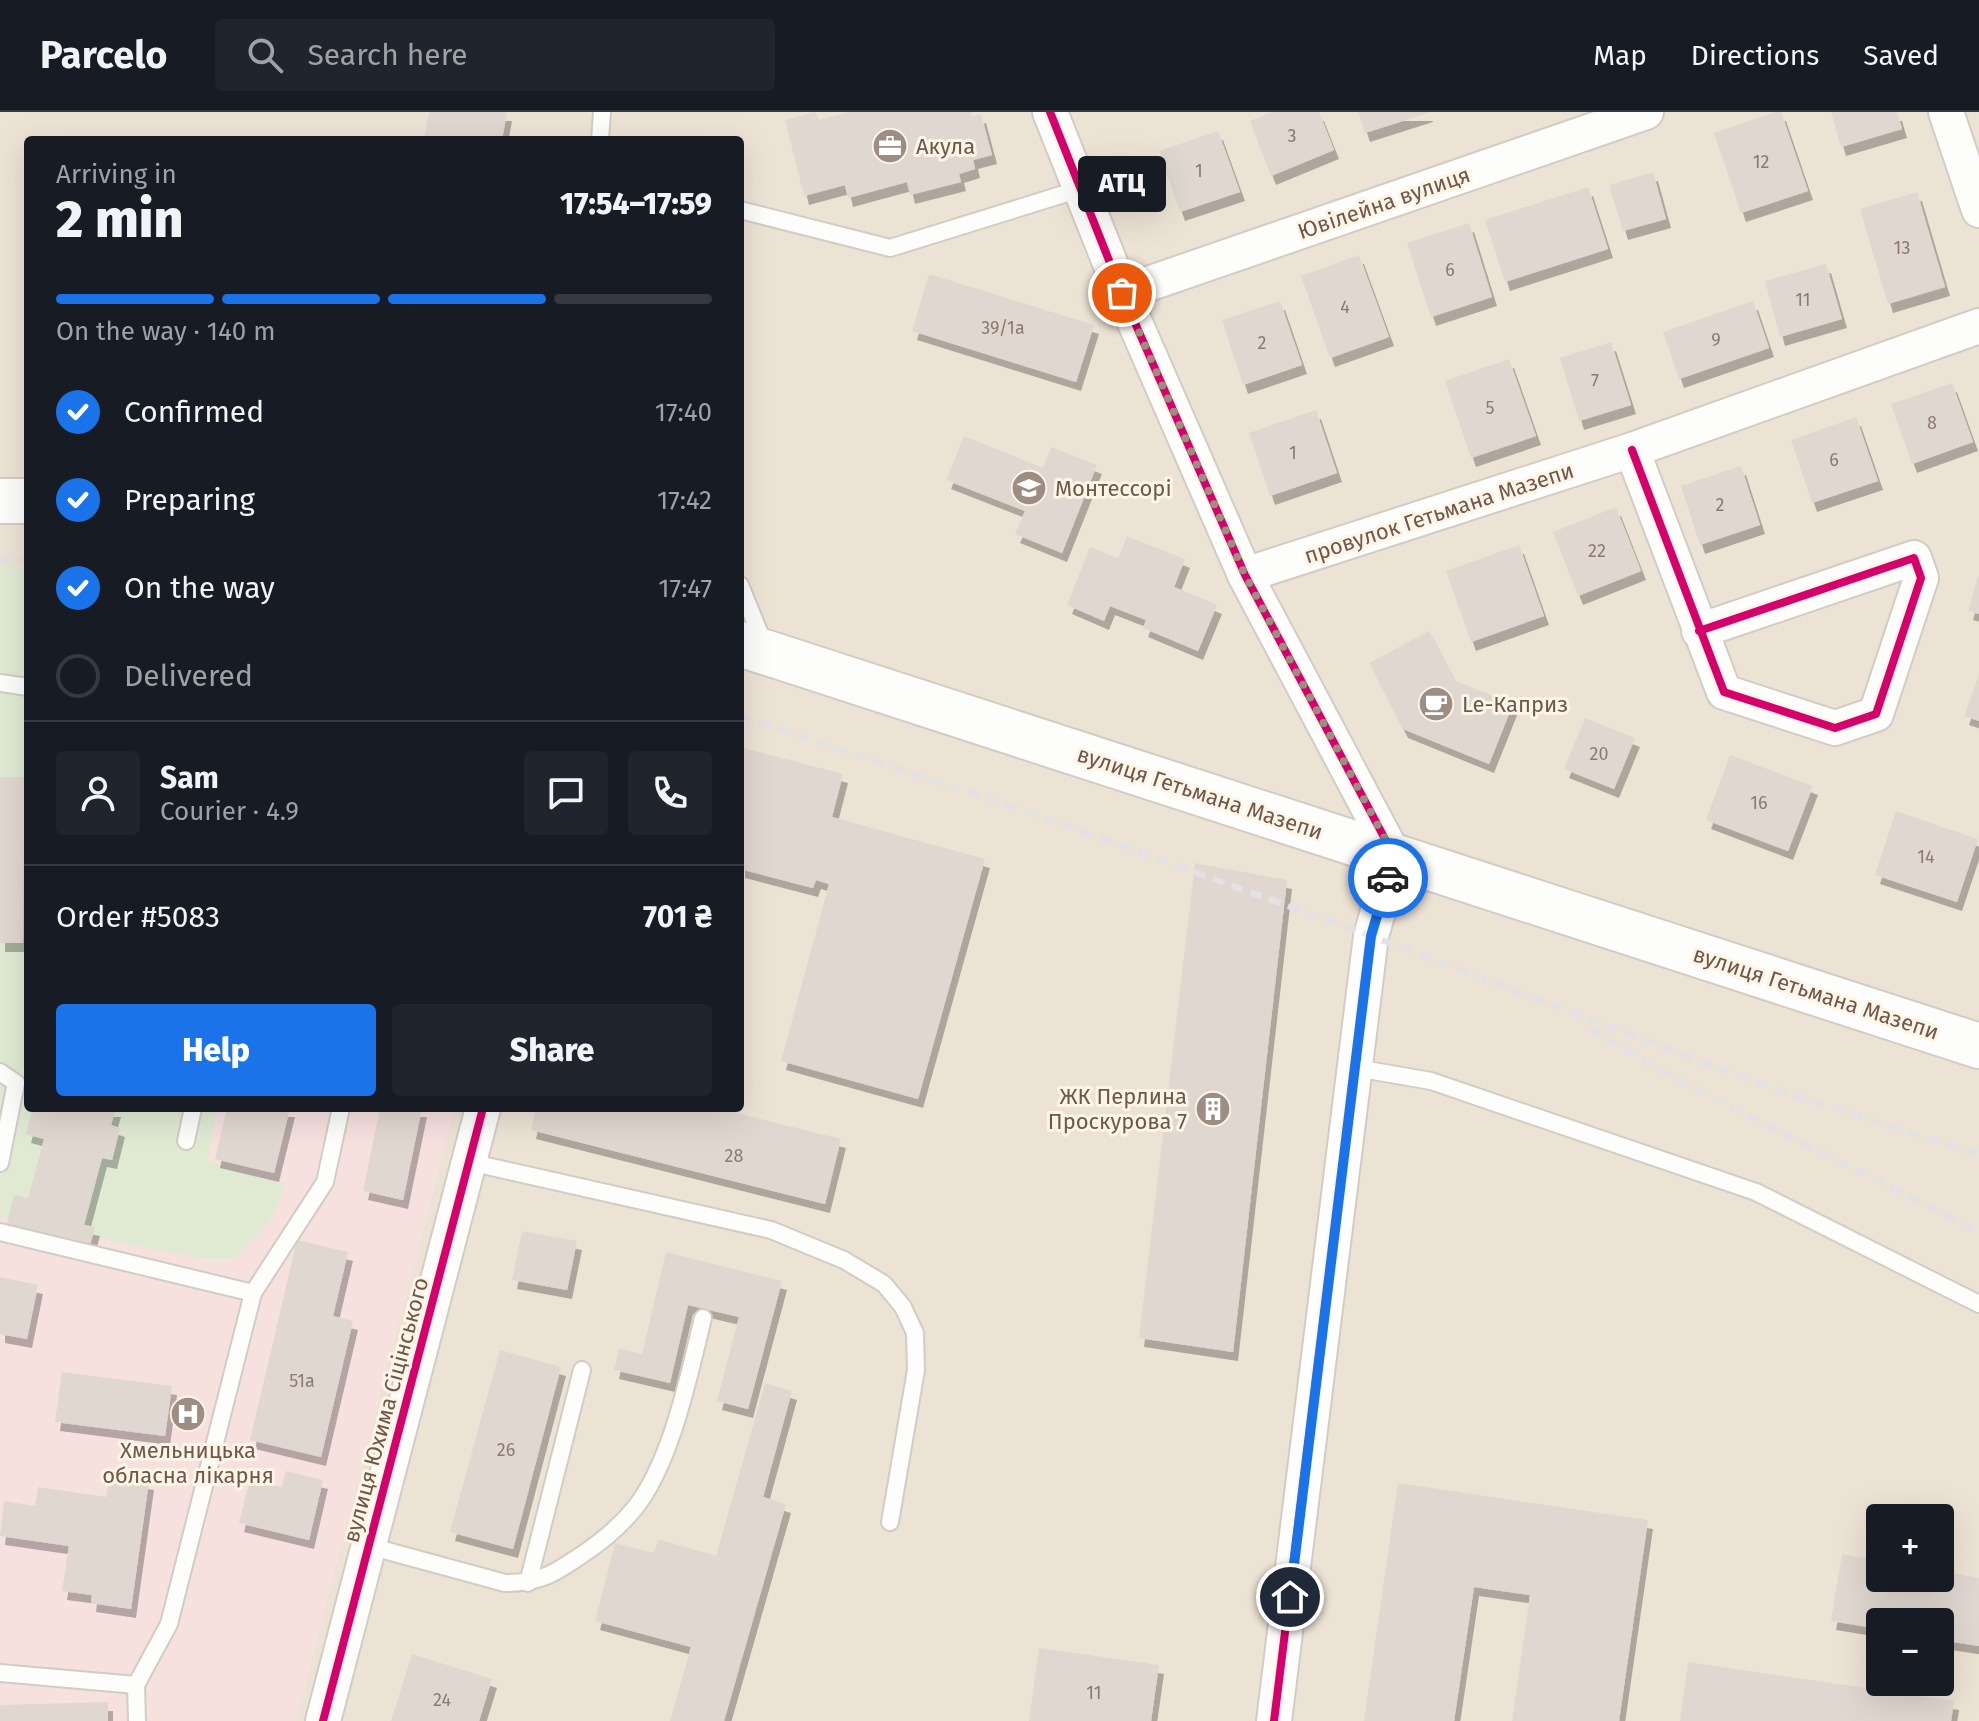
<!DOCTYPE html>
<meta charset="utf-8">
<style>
body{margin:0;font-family:"Fira Sans",sans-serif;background:#20242c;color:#f1f3f6;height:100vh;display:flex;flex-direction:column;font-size:30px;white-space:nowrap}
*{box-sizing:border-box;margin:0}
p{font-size:26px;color:#9ea1a6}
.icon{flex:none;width:44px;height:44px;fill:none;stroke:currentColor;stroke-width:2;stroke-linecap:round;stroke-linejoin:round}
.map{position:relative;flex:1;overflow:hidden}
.sheet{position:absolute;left:24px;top:24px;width:720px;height:976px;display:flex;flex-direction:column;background:#171b24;border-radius:8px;box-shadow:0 8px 32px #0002}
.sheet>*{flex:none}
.tools{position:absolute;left:1866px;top:1392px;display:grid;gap:16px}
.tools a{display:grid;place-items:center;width:88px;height:88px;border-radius:8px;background:#171b24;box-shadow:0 8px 32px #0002;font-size:40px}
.pin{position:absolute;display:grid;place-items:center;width:68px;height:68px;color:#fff;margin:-34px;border:4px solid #fff;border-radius:50%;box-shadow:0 2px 8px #0007}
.courier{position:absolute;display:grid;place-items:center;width:80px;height:80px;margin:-40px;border:6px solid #1a73e8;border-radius:50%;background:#fff;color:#222;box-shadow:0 2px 10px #0007}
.bubble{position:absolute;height:56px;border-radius:8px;background:#171b24;box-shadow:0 8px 32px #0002;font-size:26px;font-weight:800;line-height:56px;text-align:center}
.headline em{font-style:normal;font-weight:800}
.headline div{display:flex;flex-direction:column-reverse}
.headline{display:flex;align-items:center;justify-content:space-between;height:136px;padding:0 32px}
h1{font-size:52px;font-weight:800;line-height:60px}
.bar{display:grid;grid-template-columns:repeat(4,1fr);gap:12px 8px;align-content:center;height:96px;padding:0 32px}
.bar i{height:10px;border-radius:6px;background:#363941}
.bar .selected{background:#1a73e8}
.bar p{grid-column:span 4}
.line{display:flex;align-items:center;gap:20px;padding:0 32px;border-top:2px solid #363941}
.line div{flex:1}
.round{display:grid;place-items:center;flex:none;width:84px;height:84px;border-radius:8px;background:#20242c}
ol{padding:0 32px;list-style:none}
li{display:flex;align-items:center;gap:24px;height:88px}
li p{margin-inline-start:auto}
li .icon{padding:8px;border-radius:50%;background:#1a73e8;color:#fff;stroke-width:4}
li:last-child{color:#9ea1a6}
li i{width:44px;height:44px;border:4px solid #363941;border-radius:50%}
.action{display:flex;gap:16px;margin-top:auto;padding:16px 32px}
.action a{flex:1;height:92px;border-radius:8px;background:#1a73e8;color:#fff;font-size:32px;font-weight:800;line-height:92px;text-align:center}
.action a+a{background:#20242c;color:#f1f3f6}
header{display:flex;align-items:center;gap:48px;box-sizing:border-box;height:112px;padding:0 40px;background:#171b24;border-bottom:2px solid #363941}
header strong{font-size:38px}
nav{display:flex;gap:44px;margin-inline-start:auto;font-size:28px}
.search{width:560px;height:72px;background:#20242c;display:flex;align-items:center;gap:20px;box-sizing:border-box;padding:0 28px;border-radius:8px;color:#9ea1a6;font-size:30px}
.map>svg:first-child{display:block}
</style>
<header>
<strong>Parcelo</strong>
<div class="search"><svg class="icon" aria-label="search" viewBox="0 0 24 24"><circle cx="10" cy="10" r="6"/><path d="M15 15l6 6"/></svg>Search here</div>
<nav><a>Map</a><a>Directions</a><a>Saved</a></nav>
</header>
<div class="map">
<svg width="1979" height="1609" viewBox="0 0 1979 1609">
<defs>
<filter id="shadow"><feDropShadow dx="5" dy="9" stdDeviation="0" flood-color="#0004"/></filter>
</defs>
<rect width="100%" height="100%" fill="#f4f0e7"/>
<!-- residential -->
<g fill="#ede3d5" fill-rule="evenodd">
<polygon points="0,0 1979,0 1979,912 740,510 740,28 28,28 28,368 0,368"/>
<path d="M0 405H28V996H740V551L1979 951V1609H0ZM1880 1406H1940V1466H1880ZM1880 1510H1940V1570H1880Z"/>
</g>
<!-- medical -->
<polygon fill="#f6e1df" points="0,465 28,996 455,996 296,1609 0,1609"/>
<!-- green -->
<path fill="#e0ead3" d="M0 456 28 457V996H218L207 1049 283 1072C281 1102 254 1128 234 1147H202L0 1106Z"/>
<!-- building -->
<g fill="#e0d8d0" filter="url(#shadow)">
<polygon points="429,0 507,0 502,28 424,28"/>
<polygon points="815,0 819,8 849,0 971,0 972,5 981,2 992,43 973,48 975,57 959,62 961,70 910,83 907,70 848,86 845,73 804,84 785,8"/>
<polygon points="1272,0 1319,0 1334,38 1271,64 1250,9"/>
<polygon points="1358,0 1428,0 1428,1 1365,21"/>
<polygon points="1775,0 1781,0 1808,79 1741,101 1714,21"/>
<polygon points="1831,0 1897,0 1902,17 1841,35"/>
<polygon points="1218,19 1240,80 1180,100 1159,39"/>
<polygon points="1653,60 1666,107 1623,119 1609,73"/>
<polygon points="1588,75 1608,137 1505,170 1485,108"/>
<polygon points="1917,80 1945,175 1888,192 1860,97"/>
<polygon points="1469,111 1492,185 1431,205 1407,131"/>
<polygon points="1359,143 1389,225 1330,246 1301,164"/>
<polygon points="1826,152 1842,207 1780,225 1765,169"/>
<polygon points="929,162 1094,213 1076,270 912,219"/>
<polygon points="1280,189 1302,253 1243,273 1222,208"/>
<polygon points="1753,189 1769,236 1679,267 1663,220"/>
<polygon points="1611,230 1631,293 1579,309 1560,246"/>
<polygon points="1509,247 1536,324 1471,346 1445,269"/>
<polygon points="1952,271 1973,330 1912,352 1891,292"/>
<polygon points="1316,298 1337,361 1270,384 1249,321"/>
<polygon points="1856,305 1878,369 1812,391 1791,328"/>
<polygon points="964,324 1043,356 1051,335 1097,353 1062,441 1015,422 1025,399 946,368"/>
<polygon points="1741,354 1760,413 1700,433 1681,374"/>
<polygon points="1616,395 1641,459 1578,484 1553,420"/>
<polygon points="1127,424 1185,447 1174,475 1217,493 1198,539 1143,516 1146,508 1110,494 1104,509 1067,493 1090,435 1118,446"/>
<polygon points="1519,433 1544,504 1471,530 1446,459"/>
<polygon points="1978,464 1979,464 1979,502 1968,499"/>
<polygon points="1429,519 1456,569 1513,592 1489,652 1403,617 1369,551"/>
<polygon points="1979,562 1979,609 1964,604"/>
<polygon points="1585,606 1635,626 1614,677 1564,657"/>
<polygon points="740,635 843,662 832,705 985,747 918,987 781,949 829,772 816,768 813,776 740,757"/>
<polygon points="1730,643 1813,674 1788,739 1706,708"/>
<polygon points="0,665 28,665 28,726 24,726 23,831 0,831"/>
<polygon points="1896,699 1978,727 1957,790 1875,763"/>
<polygon points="1195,751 1287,768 1233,1240 1139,1226"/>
<polygon points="33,996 116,996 111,1013 120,1016 112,1048 102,1046 84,1113 95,1115 90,1133 7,1111 14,1083 28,1086 44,1027 26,1022"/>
<polygon points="227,996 290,996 274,1061 215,1047"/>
<polygon points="380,996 422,996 403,1088 363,1079"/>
<polygon points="536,996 717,996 841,1027 825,1092 531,1018"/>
<polygon points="522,1119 577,1129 567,1178 512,1168"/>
<polygon points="297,1128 348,1140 333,1204 353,1209 321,1345 250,1328"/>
<polygon points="666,1140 782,1169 748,1297 717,1289 739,1205 688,1193 670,1271 614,1258 619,1236 642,1242"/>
<polygon points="0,1165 38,1173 27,1227 0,1222"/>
<polygon points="500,1238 561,1255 513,1437 450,1420"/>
<polygon points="62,1260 172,1274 165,1324 55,1310"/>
<polygon points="765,1271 792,1279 763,1385 786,1392 724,1609 670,1609 691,1535 595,1509 615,1431 654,1441 658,1427 716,1444"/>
<polygon points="286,1359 323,1368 309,1428 239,1411 250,1367 282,1375"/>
<polygon points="110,1363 149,1369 131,1497 91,1491 92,1483 62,1479 69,1434 0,1424 4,1389 35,1394 38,1375 106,1385"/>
<polygon points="1398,1371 1648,1408 1619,1609 1512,1609 1530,1483 1474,1475 1454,1609 1364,1609"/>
<polygon points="1842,1442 1880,1449 1880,1466 1940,1466 1940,1459 1979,1466 1979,1534 1940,1528 1940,1510 1880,1510 1880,1517 1831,1509"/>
<polygon points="1039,1536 1159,1553 1151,1609 1029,1609"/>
<polygon points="412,1542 492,1567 479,1609 391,1609"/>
<polygon points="1688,1550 1954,1589 1951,1609 1680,1609"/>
<polygon points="108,1590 108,1609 0,1609 0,1593"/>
</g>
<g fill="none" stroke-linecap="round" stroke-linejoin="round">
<defs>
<g id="lane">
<polyline points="600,28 602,0"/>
<polyline points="740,98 890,136 1080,77"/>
<polyline points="740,473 764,532"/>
<polyline points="0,571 28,575"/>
<polyline points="1356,956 1431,969 1756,1080 1979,1192"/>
<polyline points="0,960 16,971 0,1051"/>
<polyline points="186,1029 193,996"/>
<polyline points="469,1050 771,1118 844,1148 884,1172 903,1195 915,1221 916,1258 890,1410"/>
<polyline points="0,1120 253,1181"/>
<path d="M369 1434 505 1471C541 1471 555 1461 583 1442 601 1430 621 1413 634 1397 671 1352 689 1263 703 1206"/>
<polyline points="528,1471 582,1258"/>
<polyline points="0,1561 136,1573"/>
<polyline points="137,1609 136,1573 169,1512 253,1181 325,1070 341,996"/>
</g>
<g id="street">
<polyline points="1050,0 1122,181 1245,463 1394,744 1371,824 1274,1609"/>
<polyline points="1946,0 1979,98"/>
<polyline points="1122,181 1646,0"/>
<polyline points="1632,338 1724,580 1835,616 1876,602 1921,466 1914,446 1699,519"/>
<polyline points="1245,463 1632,338 1979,214"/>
<polyline points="323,1609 483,996"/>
</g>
<g id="secondary">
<polyline points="0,389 28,389"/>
<polyline points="740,532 1979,934"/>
</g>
</defs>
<!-- lane casing -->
<use href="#lane" stroke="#d2ccc4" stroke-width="20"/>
<!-- street casing -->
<use href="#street" stroke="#d2ccc4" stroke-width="38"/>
<!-- secondary casing -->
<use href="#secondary" stroke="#d2ccc4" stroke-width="48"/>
<!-- lane -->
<use href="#lane" stroke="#fdfdfb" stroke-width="16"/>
<!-- street -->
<use href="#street" stroke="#fdfdfb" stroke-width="34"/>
<!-- secondary -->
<use href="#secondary" stroke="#fdfdfb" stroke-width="44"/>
<!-- rail -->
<g stroke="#e3e1e3" stroke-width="6" stroke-dasharray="12 8" stroke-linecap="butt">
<polyline points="0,448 28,448"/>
<polyline points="740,604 1028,700 1371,824 1774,977 1979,1042"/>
<polyline points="1590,917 1682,970 1979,1120"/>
</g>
<defs>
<g id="cycleway">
<polyline points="1050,0 1122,181 1245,463 1394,744 1371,824 1274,1609"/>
<polyline points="1632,338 1724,580 1835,616 1876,602 1921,466 1914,446 1699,519"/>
<polyline points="323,1609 483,996"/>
</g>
</defs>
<!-- cycleway casing -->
<use href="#cycleway" stroke="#fdf5e7" stroke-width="13"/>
<!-- cycleway -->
<use href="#cycleway" stroke="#d6006c" stroke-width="8"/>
</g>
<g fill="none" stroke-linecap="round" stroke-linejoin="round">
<!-- done -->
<polyline stroke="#9e8d82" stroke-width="8" stroke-dasharray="0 14.4" points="1122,181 1245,463 1394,744 1388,766"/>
<!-- route -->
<polyline stroke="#1a73e8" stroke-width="10" points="1290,1485 1371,824 1388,766"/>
</g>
<!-- icons -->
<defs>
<symbol id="office-disc" viewBox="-11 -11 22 22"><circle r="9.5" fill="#9e8d82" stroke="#fdf5e7"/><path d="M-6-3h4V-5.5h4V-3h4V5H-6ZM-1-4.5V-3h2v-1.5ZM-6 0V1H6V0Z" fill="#fff"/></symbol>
<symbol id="school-disc" viewBox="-11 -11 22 22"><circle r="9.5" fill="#9e8d82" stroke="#fdf5e7"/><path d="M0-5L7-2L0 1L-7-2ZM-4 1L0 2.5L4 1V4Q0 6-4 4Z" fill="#fff"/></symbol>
<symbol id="cafe-disc" viewBox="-11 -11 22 22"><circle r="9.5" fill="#9e8d82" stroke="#fdf5e7"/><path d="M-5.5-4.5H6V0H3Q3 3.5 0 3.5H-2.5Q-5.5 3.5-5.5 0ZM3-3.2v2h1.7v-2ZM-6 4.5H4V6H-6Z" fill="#fff"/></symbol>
<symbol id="building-disc" viewBox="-11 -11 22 22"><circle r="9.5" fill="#9e8d82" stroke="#fdf5e7"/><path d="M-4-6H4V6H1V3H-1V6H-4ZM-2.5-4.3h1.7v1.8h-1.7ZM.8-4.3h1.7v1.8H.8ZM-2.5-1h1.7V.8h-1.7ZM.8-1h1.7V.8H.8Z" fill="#fff"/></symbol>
<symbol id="hospital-disc" viewBox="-11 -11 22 22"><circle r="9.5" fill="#9e8d82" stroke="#fdf5e7"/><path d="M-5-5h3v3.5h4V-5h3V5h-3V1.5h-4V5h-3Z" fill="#fff"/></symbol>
</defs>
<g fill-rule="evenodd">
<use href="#office-disc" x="870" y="14" width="40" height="40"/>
<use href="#school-disc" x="1009" y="356" width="40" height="40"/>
<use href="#cafe-disc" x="1416" y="572" width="40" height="40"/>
<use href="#building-disc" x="1193" y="977" width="40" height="40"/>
<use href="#hospital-disc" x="168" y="1282" width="40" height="40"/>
</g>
<g text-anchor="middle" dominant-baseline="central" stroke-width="6" stroke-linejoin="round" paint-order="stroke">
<!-- number labels -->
<g font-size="18" fill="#8d7a6e">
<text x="1292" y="24">3</text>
<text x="1761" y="50">12</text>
<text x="1199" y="59">1</text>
<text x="1902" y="136">13</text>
<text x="1450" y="158">6</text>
<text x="1803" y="188">11</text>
<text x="1345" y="195">4</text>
<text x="1003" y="216">39/1а</text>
<text x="1716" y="228">9</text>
<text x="1262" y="231">2</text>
<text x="1595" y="269">7</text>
<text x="1490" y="296">5</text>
<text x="1932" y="311">8</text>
<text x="1293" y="341">1</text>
<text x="1834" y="348">6</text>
<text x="1720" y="393">2</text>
<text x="1597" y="439">22</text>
<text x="1599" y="642">20</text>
<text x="1759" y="691">16</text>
<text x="1926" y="745">14</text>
<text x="734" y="1044">28</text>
<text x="302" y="1269">51а</text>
<text x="506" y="1338">26</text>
<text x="1094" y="1581">11</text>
<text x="442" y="1588">24</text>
</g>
<!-- poi labels -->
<g font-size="22" fill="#6f584b" stroke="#fdf5e7" text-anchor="start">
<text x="916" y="34">Акула</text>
<text x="1055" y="376">Монтессорі</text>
<text x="1462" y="592">Le-Каприз</text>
<text x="1187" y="984" text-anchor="end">ЖК Перлина<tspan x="1187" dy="25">Проскурова 7</tspan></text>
<text x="188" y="1338" text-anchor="middle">Хмельницька<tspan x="188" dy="25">обласна лікарня</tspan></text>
</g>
<!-- street labels -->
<g font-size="22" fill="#6f584b" stroke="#fdf5e7">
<text transform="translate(1384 91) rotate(-19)">Ювілейна вулиця</text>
<text transform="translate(1439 401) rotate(-18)">провулок Гетьмана Мазепи</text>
<text transform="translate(1200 681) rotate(18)">вулиця Гетьмана Мазепи</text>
<text transform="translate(1816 881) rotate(18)">вулиця Гетьмана Мазепи</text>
<text transform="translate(386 1298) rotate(-75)">вулиця Юхима Сіцінського</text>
</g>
</g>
</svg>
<div class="tools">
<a>+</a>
<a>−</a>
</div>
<div class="pin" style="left:1122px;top:181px;background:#ea580c"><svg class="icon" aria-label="bag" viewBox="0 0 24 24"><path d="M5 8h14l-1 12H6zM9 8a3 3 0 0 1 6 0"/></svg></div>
<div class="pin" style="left:1290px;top:1485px;background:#1f2937"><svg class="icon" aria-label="home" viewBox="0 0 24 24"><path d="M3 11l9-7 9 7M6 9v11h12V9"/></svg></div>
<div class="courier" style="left:1388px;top:766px"><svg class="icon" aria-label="car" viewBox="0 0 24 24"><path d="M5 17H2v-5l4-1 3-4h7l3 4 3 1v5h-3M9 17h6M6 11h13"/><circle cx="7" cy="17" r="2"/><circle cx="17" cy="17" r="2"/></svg></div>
<div class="bubble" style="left:1078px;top:44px;width:88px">АТЦ</div>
<section class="sheet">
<div class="headline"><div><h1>2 min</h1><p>Arriving in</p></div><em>17:54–17:59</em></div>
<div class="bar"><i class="selected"></i><i class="selected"></i><i class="selected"></i><i></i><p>On the way · 140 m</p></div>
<ol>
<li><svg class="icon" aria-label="check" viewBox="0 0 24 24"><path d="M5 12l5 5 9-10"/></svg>Confirmed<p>17:40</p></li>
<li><svg class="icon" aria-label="check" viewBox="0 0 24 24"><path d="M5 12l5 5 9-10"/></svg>Preparing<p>17:42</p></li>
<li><svg class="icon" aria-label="check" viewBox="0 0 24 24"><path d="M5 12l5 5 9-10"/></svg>On the way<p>17:47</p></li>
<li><i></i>Delivered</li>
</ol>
<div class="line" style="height:144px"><a class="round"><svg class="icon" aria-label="person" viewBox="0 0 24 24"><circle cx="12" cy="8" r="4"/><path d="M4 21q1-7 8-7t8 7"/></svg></a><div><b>Sam</b><p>Courier · 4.9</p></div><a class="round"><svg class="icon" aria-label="chat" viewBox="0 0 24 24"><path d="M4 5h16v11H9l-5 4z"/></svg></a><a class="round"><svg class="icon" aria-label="phone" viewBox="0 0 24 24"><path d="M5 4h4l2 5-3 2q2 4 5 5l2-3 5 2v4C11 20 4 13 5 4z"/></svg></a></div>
<div class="line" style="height:104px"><div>Order #5083</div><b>701 ₴</b></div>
<div class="action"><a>Help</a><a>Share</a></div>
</section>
</div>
